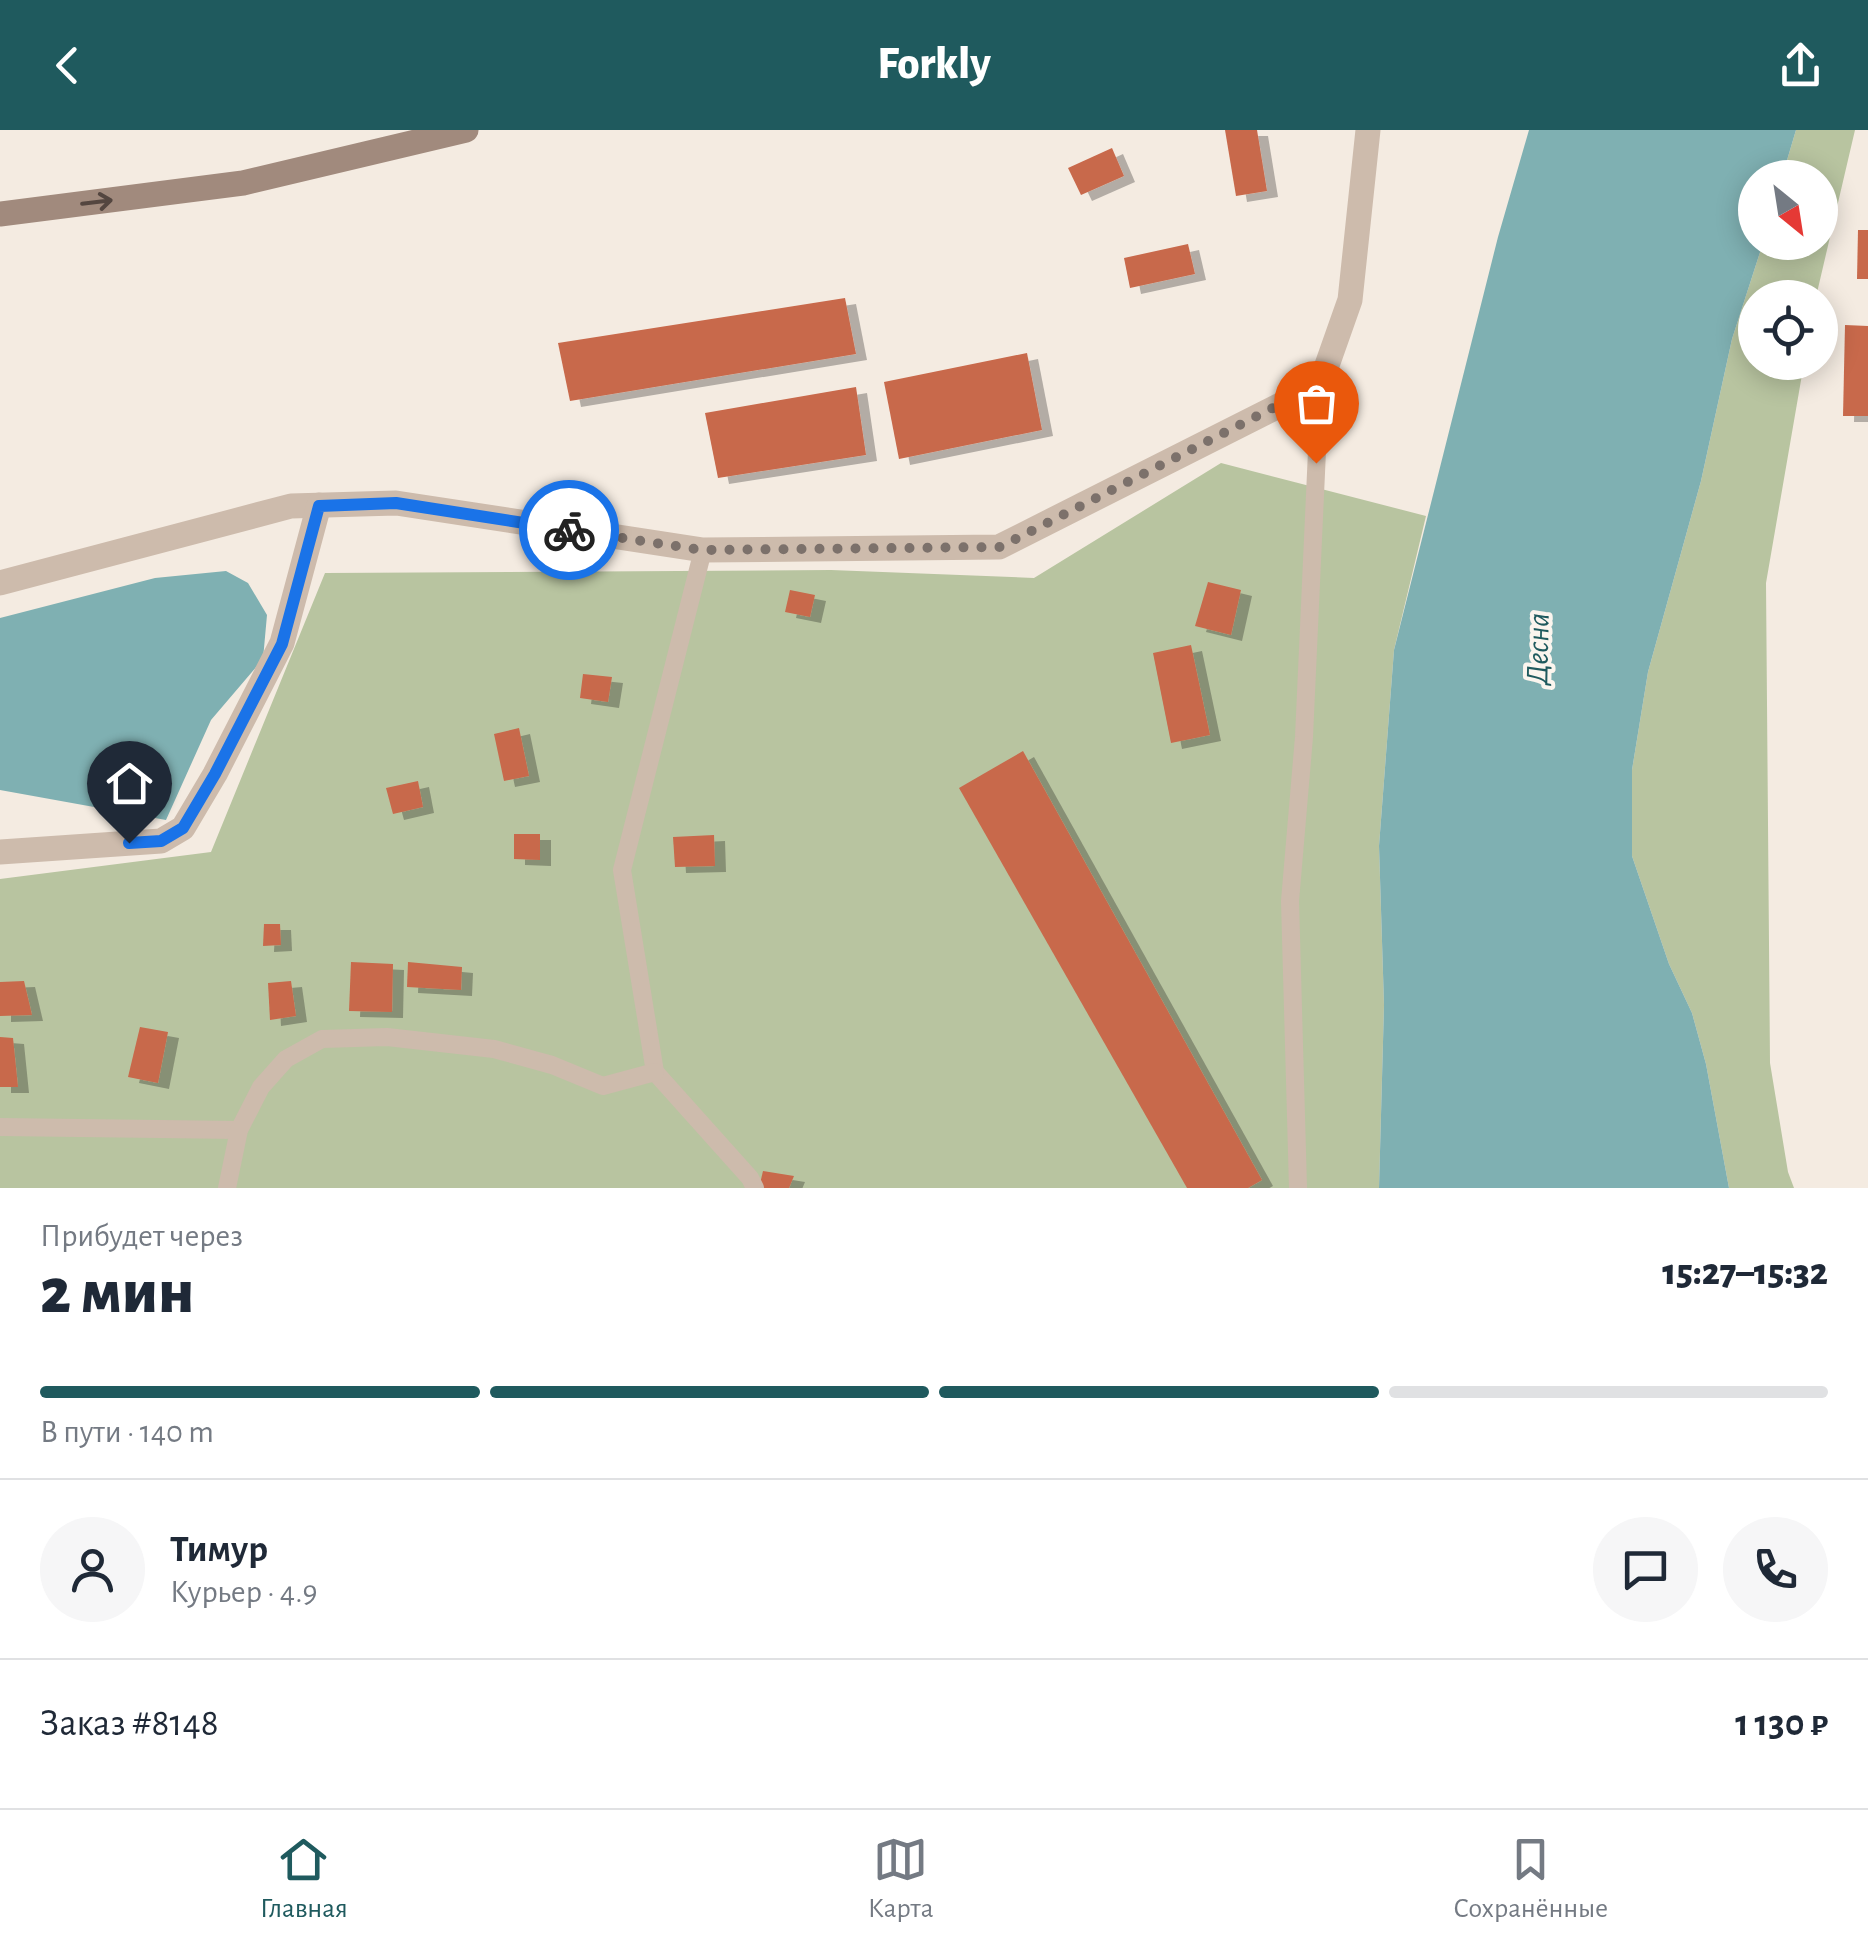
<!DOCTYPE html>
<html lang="ru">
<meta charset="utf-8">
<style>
body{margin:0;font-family:"Alegreya Sans",sans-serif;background:#f6f6f7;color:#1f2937;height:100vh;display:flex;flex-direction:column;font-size:38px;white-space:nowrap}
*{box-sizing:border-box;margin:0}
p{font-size:32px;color:#747a83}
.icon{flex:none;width:55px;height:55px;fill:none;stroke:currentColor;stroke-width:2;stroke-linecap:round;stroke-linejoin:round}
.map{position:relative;height:1058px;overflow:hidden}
.side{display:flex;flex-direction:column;background:#fff;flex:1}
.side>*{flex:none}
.needle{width:65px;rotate:150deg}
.buttons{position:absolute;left:1738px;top:30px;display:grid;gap:20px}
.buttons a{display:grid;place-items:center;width:100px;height:100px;border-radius:50%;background:#fff;box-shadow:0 5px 25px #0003;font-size:50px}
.pin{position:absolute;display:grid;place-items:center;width:85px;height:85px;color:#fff;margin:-102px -42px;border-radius:50% 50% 50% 0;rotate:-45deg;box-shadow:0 0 10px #0007}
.pin .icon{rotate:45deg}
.courier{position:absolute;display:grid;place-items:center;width:100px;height:100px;margin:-50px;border:8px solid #1a73e8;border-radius:50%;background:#fff;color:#222;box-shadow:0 2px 12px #0007}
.overview em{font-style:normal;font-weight:800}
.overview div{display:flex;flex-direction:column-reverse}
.overview{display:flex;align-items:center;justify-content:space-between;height:170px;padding:0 40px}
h1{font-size:65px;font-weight:800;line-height:75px}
.bar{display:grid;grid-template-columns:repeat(4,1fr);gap:15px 10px;align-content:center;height:120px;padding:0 40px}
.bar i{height:12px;border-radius:8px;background:#e0e1e3}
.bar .selected{background:#1f5a5e}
.bar p{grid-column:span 4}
.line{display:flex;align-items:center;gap:25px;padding:0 40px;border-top:2px solid #e0e1e3}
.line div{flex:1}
.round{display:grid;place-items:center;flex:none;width:105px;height:105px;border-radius:52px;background:#f6f6f7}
header{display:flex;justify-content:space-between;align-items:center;height:130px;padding:0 40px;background:#1f5a5e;color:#fff;font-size:45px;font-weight:800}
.dock{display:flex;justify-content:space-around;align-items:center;height:140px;border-top:2px solid #e0e1e3;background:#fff;font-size:28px;color:#747a83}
.dock a{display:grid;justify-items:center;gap:5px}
.dock .selected{color:#1f5a5e}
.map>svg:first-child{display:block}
</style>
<header><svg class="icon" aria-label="back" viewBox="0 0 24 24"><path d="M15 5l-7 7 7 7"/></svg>Forkly<svg class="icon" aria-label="share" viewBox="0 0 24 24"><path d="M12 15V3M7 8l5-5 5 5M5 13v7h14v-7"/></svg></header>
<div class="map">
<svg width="1868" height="1058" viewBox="0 0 1868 1058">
<defs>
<filter id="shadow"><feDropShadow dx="11" dy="6" stdDeviation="0" flood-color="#0004"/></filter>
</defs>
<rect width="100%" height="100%" fill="#f4ebe1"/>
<!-- green -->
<g fill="#b8c4a0">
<polygon points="1796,0 1855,0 1816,167 1755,168 1755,232 1804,233 1766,453 1770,933 1788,1042 1794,1058 1729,1058 1706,934 1692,883 1669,834 1632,726 1632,640 1648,542 1701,351 1732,209 1763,113 1820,112 1820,48 1782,47"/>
<polygon points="1221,333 1426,386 1394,520 1379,716 1384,875 1379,1058 0,1058 0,749 211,722 325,443 831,440 1034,448"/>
</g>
<!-- water -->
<g fill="#7fb0b2">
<polygon points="1529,0 1796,0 1782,47 1755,48 1755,112 1763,113 1732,209 1701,351 1648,542 1632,640 1632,726 1669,834 1692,883 1706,934 1729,1058 1379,1058 1384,875 1379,716 1394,520 1498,107"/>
<polygon points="226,441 248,453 267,485 263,529 211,590 166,690 0,660 0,488 155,448"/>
</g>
<!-- building -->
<g fill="#c8694b" filter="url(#shadow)">
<polygon points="1225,0 1257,0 1267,61 1236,66"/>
<polygon points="1112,18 1124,46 1081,65 1068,38"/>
<polygon points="1858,100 1868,100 1868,149 1857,149"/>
<polygon points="1188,114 1195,144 1130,158 1124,128"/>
<polygon points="845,168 856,224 570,271 558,213"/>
<polygon points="1845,195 1868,196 1868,286 1843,286"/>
<polygon points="1027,223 1042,300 899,329 884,252"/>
<polygon points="856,257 866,325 718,348 705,283"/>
<polygon points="1208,452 1241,460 1231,505 1195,496"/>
<polygon points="790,460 815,465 810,487 785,482"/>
<polygon points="1191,515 1210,605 1171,613 1153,523"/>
<polygon points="583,544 612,547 608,572 580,568"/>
<polygon points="519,598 529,646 504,651 494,604"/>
<polygon points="1023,621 1262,1050 1248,1058 1187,1058 959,658"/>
<polygon points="418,651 423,677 393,684 386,658"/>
<polygon points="514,704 540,704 540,730 514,729"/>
<polygon points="714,705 715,736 675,737 673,707"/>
<polygon points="264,794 280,794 281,815 263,816"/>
<polygon points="351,832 393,834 392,882 349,881"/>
<polygon points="408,832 462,837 461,860 407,857"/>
<polygon points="24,851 32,885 0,886 0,852"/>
<polygon points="291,851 296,886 270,890 268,853"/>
<polygon points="140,897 168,902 158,953 128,947"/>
<polygon points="0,907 13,908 18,957 0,957"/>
<polygon points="763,1041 794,1046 789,1058 759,1058"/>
</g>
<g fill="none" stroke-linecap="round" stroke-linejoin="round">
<!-- lane -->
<g stroke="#cdbbac" stroke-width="18">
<polyline points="703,420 622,740 655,942 750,1048 755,1058"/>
<polyline points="0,997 239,1000"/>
<polyline points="227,1058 239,1000 261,957 286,929 322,909 387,907 494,919 552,935 603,956 655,942"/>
<polyline points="1298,1058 1290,771 1304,607 1320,255"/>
</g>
<!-- street -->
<g stroke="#cdbbac" stroke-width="25">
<polyline points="0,453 291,376 396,373 703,420 999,417 1320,255 1350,170 1368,0"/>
<polyline points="0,722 161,711 183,698 215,644 282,513 319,375"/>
</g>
<!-- secondary -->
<polyline stroke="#a18a7d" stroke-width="25" points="0,84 243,53 466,0"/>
</g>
<!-- one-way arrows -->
<defs><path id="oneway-shaft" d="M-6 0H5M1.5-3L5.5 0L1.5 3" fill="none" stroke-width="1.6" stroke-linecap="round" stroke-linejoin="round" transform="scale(2.5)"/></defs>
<use stroke="#544640" href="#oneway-shaft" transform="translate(97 72) rotate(-7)"/>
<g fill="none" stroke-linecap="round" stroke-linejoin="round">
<!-- done -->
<polyline stroke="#7c716b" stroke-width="10" stroke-dasharray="0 18" points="569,400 702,420 1000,417 1320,254 1316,333"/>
<!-- route -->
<polyline stroke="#1a73e8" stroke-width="12" points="129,713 161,711 183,698 215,644 282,514 319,376 396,373 569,400"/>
</g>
<g text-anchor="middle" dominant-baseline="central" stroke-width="8" stroke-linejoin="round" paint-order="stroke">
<!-- water labels -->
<g font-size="32" font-style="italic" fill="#1f5a5e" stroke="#fbf5ee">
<text transform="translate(1538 519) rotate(-89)">Десна</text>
</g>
</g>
</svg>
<div class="buttons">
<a><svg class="needle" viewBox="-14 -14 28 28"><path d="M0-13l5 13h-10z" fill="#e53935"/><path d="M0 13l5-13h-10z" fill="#747a83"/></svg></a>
<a><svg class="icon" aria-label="locate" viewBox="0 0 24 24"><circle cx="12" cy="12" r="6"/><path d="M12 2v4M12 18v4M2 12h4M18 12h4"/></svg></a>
</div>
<div class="pin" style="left:1316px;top:333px;background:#ea580c"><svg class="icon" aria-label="bag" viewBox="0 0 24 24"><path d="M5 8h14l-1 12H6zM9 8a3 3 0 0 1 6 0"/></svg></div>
<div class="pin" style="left:129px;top:713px;background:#1f2937"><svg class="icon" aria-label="home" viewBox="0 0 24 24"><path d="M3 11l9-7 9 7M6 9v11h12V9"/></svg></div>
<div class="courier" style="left:569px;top:400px"><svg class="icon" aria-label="bike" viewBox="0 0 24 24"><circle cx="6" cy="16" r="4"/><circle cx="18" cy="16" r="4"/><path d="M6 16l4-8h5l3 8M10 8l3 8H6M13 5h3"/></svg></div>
</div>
<section class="side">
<div class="overview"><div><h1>2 мин</h1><p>Прибудет через</p></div><em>15:27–15:32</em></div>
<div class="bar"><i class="selected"></i><i class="selected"></i><i class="selected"></i><i></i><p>В пути · 140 m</p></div>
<div class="line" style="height:180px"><a class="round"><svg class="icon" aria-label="person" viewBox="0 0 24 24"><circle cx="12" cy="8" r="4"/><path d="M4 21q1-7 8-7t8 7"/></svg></a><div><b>Тимур</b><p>Курьер · 4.9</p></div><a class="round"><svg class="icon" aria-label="chat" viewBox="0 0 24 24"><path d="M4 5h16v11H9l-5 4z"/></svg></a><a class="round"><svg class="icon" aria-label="phone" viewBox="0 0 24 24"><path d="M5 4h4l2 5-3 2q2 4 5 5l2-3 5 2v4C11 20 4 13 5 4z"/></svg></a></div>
<div class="line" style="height:130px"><div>Заказ #8148</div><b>1 130 ₽</b></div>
</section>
<nav class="dock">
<a class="selected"><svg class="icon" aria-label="home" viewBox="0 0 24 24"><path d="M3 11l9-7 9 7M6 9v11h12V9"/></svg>Главная</a>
<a><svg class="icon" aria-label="map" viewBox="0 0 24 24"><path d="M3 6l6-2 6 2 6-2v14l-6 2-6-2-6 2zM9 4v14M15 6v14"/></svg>Карта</a>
<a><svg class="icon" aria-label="saved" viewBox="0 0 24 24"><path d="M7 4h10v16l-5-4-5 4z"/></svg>Сохранённые</a>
</nav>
